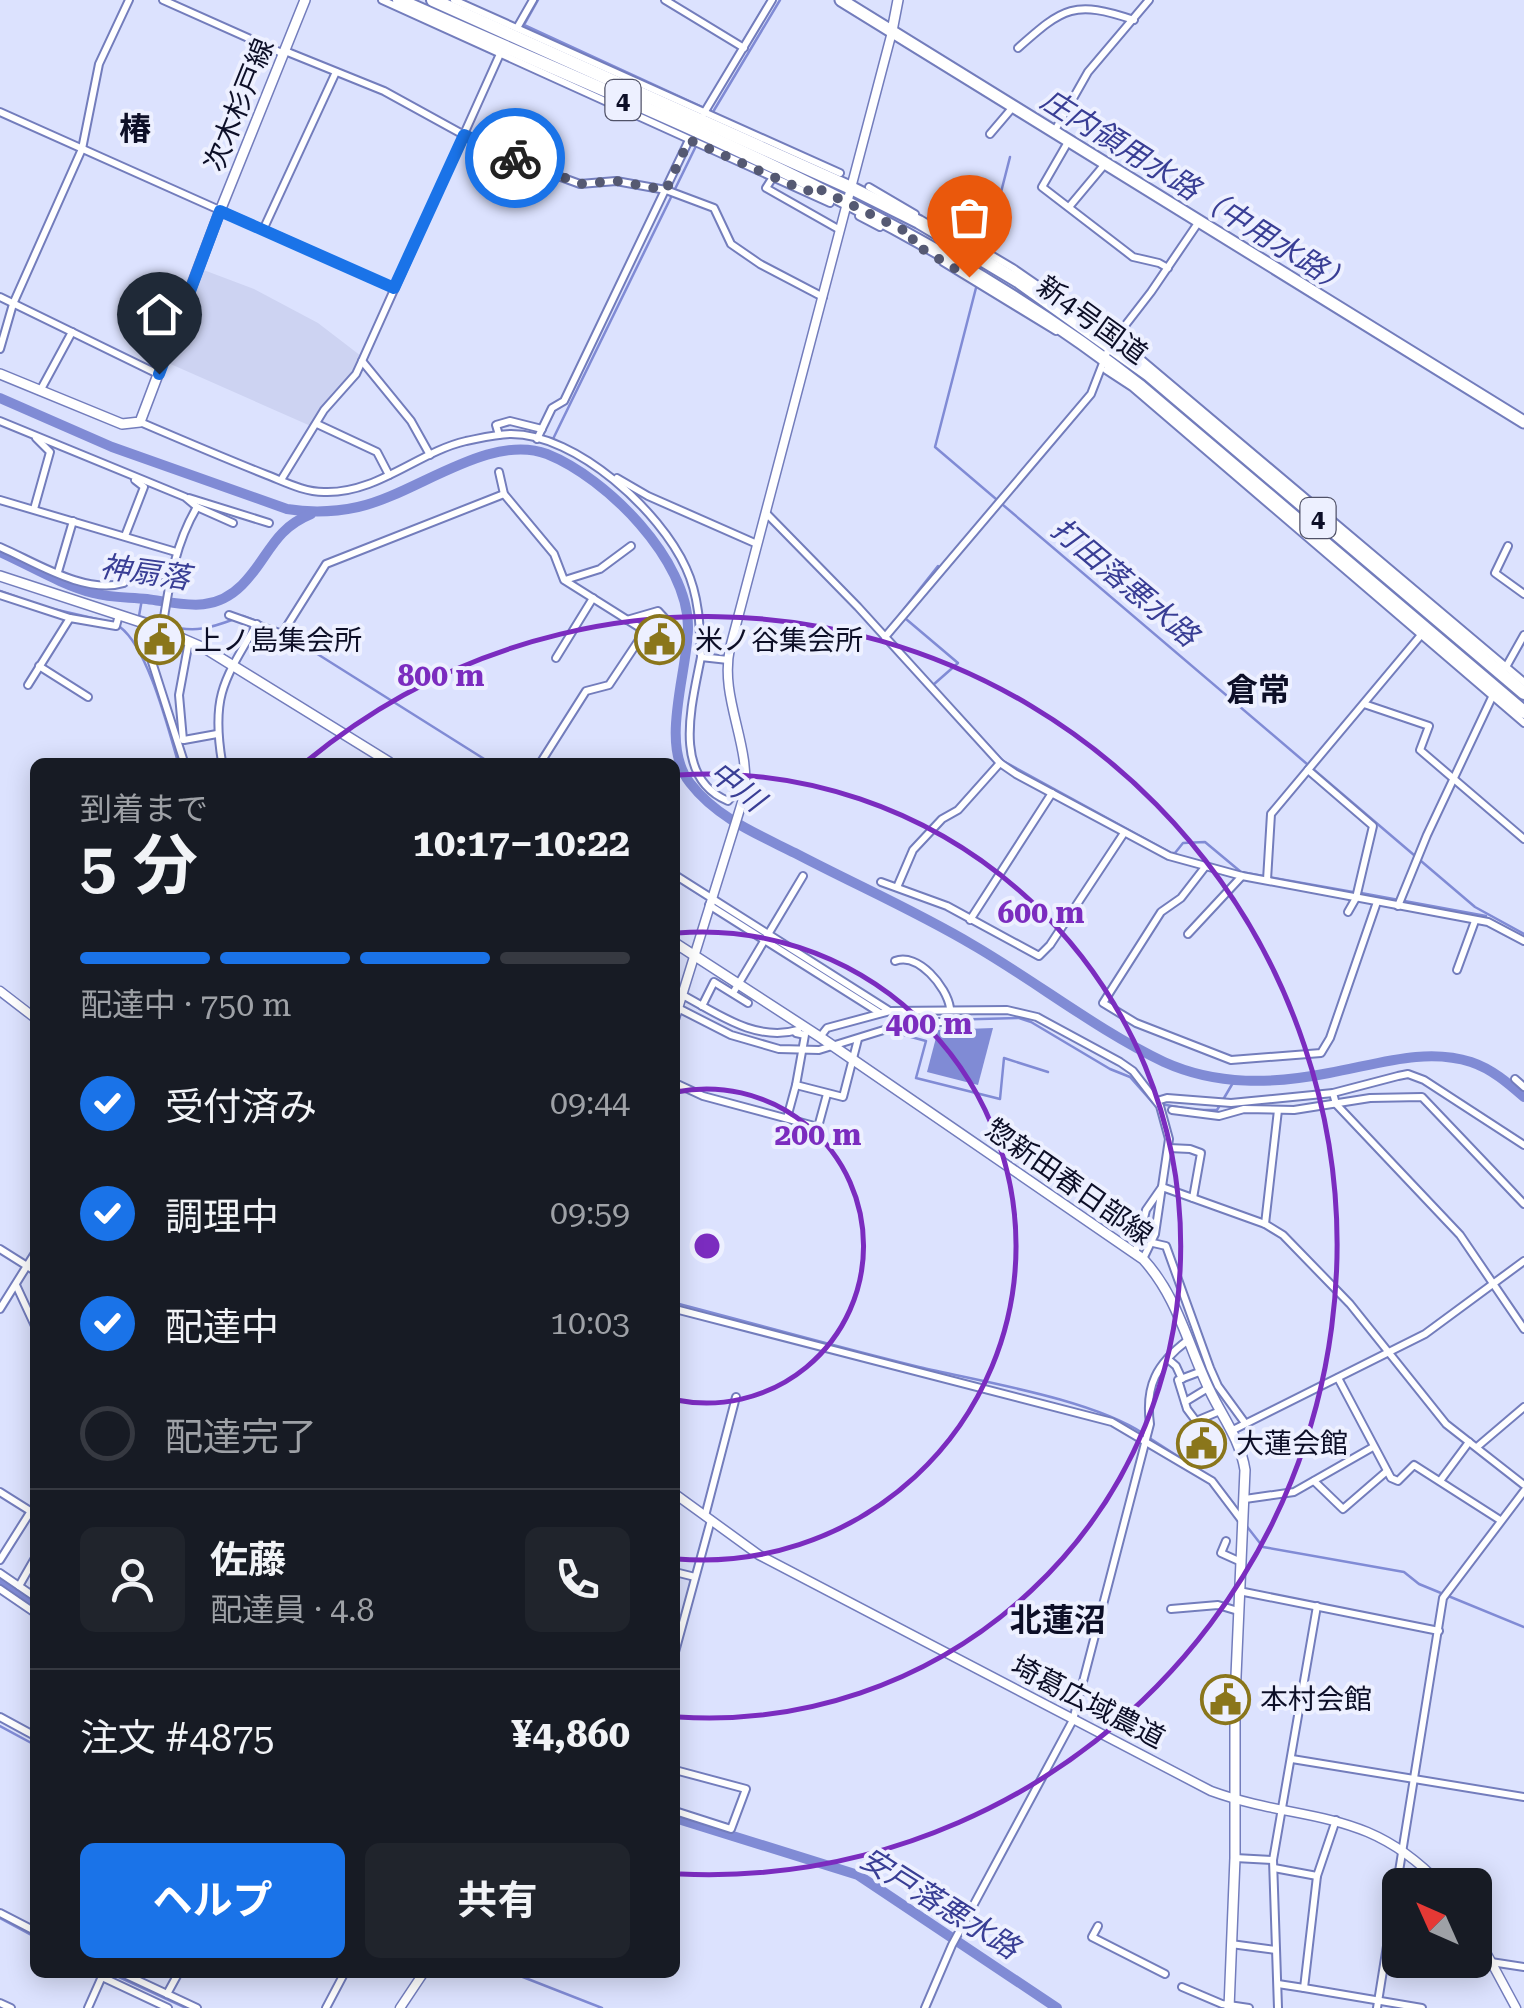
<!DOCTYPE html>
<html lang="ja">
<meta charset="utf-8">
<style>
body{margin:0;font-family:"Roboto Serif","Noto Sans JP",serif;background:#20242c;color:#f1f3f6;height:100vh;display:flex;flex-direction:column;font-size:38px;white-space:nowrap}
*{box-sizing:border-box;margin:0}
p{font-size:32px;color:#9ea1a6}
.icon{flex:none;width:55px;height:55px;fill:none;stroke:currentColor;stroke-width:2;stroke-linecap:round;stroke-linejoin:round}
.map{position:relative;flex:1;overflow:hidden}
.panel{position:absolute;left:30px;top:758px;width:650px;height:1220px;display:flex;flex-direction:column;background:#171b24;border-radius:15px;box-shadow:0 5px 25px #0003}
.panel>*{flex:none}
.needle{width:65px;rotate:315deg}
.buttons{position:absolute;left:1382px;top:1868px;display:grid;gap:20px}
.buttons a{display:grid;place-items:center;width:110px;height:110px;border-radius:15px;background:#171b24;box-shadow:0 5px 25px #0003;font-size:50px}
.pin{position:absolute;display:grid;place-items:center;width:85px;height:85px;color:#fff;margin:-102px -42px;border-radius:50% 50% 50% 0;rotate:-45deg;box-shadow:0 0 10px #0007}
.pin .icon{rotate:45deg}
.courier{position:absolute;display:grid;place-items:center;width:100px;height:100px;margin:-50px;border:8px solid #1a73e8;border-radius:50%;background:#fff;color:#222;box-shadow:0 2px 12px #0007}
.head em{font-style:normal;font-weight:700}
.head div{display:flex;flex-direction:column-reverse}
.head{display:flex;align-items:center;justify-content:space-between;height:170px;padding:0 50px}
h1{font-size:65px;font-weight:700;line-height:75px}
.bar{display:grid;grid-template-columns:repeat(4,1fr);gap:15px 10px;align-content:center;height:120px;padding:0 50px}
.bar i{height:12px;border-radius:8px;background:#363941}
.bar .on{background:#1a73e8}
.bar p{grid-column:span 4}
.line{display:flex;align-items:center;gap:25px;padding:0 50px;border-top:2px solid #363941}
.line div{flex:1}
.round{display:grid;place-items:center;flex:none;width:105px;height:105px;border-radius:15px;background:#20242c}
ol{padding:0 50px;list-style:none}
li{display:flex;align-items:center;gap:30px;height:110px}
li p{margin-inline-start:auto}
li .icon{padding:10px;border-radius:50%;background:#1a73e8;color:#fff;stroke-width:4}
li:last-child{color:#9ea1a6}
li i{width:55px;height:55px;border:5px solid #363941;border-radius:50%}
.cta{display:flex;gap:20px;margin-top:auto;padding:20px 50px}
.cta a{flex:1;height:115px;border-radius:15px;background:#1a73e8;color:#fff;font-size:40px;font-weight:700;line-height:115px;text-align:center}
.cta a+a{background:#20242c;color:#f1f3f6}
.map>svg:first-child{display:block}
</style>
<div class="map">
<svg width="1524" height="2008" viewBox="0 0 1524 2008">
<rect width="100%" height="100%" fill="#dce2fe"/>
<!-- built -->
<polygon fill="#cdd3f2" points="201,269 254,289 318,323 361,356 354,372 332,393 313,427 166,362"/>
<!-- water -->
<polygon fill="#808bd5" points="993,1028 978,1085 927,1072 938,1030"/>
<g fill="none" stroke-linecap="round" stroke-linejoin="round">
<!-- stream -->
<g stroke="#808bd5" stroke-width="2.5">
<polyline points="538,0 524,25 704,108"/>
<polyline points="743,42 768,0"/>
<polyline points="713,112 780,0"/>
<polyline points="987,247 1010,157"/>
<polyline points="977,284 935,447 1307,764"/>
<polyline points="553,439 696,146"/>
<polyline points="0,591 17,597"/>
<polyline points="142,599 139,616 160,623"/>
<polyline points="49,608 114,623"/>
<polyline points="900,614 938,566"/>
<polyline points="906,619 958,663 933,685"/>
<path d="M167 625C197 635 215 626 243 616L278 629"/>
<path d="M120 627C148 648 168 728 178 762"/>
<polyline points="284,633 489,762"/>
<polyline points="959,713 1003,761 1171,853 1175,853 1183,843 1205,842 1241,872 1353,892"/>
<polyline points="1313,769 1475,907 1524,934"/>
<polyline points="675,879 708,900"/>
<polyline points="1361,893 1486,916"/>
<polyline points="714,904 746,924"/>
<polyline points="943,1020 1019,1018 1031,1022 1110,1069 1130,1077 1153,1103"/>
<polyline points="889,1031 926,1041 916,1078 1000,1099 1004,1058 1048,1072"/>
<polyline points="1161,1104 1188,1109"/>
<polyline points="1195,1110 1217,1110 1234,1081"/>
<path d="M675 1303C756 1324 837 1347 919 1367 983 1382 1091 1399 1144 1434"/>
<polyline points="1151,1439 1207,1475"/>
<polyline points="1217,1483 1234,1504"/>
<polyline points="1245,1524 1263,1547 1404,1572 1419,1584 1524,1627"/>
<polyline points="0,1726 35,1745"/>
<polyline points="0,1918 35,1937"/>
<polyline points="108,1972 186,2008"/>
<polyline points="510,1972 602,2008"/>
</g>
<!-- river -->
<g stroke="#808bd5" stroke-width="10">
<path d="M0 398 112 447 287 509C311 513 335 512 358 507 415 495 489 432 547 454 607 478 688 560 688 627 688 672 659 744 690 783 717 818 757 834 795 853 854 884 916 911 973 945 1037 982 1097 1030 1164 1062 1217 1086 1273 1084 1329 1073 1375 1065 1425 1047 1471 1062 1492 1069 1508 1083 1524 1097"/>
<path d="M0 552C31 566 60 584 93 593 111 598 129 597 147 599 183 604 213 614 242 585 269 558 272 530 311 514"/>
<polyline points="0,1580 35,1603"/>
<polyline points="675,1818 858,1875 1057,2008"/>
</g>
<defs>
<g id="minor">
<polyline points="163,0 284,54"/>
<polyline points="382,0 830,203"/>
<polyline points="454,0 840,173"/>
<polyline points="665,0 744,48"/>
<polyline points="517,28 533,0"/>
<path d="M1018 48C1064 7 1074 0 1134 20"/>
<polyline points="285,51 384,91 464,135 547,172 580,184 616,181 666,190 714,208 731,244 760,264 823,297"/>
<polyline points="0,112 394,288"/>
<polyline points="704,113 772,0"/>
<polyline points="1054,132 1088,72 1149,0"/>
<polyline points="990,134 1013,107"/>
<polyline points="1068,142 1042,187 1133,257 1159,263 1168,268"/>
<polyline points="773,177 766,188 840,230"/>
<polyline points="869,187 915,214"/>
<polyline points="1069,207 1105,164"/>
<polyline points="859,216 880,227"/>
<polyline points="931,223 947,229 1013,268 1107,333"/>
<polyline points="263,230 336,72"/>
<polyline points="943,262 1056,331"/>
<polyline points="0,297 158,374"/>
<polyline points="1123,344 1524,682"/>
<polyline points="0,349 13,304 82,149 99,64 129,0"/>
<polyline points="362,361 411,421 430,455"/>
<polyline points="1106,370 1132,387 1524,723"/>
<polyline points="40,391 72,332"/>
<polyline points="0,421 185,497 197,507 233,523"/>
<path d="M140 422C182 440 224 458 267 475 285 482 304 492 324 492 377 494 418 452 466 441 481 438 497 434 511 434 577 434 660 511 686 568 699 596 700 626 701 657L728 660"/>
<polyline points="317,424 377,452 389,475"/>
<polyline points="499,435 496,425 510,421 542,429"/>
<polyline points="537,439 552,408 564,401 689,140"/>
<polyline points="499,472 504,494 554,554 564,580 645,631 668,632"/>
<polyline points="617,478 648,496 757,544"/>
<polyline points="281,480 324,410 356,374 362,361 500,54"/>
<polyline points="189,498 269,523"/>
<polyline points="0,500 176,552"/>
<polyline points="34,509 50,452 36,438"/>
<polyline points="766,513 858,607 1000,763 1016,774 1169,856 1242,876 1488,922 1524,941"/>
<polyline points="125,536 144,487 135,480"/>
<polyline points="1508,546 1495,573 1524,594"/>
<path d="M0 547C35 562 85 595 124 583L126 572 170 576"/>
<polyline points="58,572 73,521"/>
<polyline points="565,580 600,569 631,546"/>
<polyline points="0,595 70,618"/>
<polyline points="229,615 282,634 326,564 504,494"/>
<polyline points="627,620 658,611 669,623"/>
<polyline points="145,625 145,640 184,762"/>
<path d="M162 630C169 586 174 546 197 507"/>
<polyline points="885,637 1091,394 1110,345 1151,292 1198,223"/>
<path d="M701 657C692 704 671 777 728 801L735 793 744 796"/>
<polyline points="556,658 593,598"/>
<polyline points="39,666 88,697"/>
<polyline points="1506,667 1524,635"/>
<polyline points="28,685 70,618 116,626 119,615"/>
<polyline points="1364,704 1429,726 1420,750 1524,839"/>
<polyline points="183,740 179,695 189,641"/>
<polyline points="184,740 217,734"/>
<path d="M222 762C211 696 224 680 257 624"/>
<polyline points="541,762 586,691 609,685 645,631"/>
<polyline points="1308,770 1373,826 1356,898 1348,912"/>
<polyline points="1205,867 1181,898 1161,912 1103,1003 1136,1023 1231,1060 1321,1053 1330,1038 1377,902"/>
<polyline points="675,875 888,1010"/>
<polyline points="1267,880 1271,814 1421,635"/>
<polyline points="881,882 947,906 1039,956 1050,945 1124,833"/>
<polyline points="898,885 913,850 942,819 958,810 1000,763"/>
<polyline points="709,905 880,1013"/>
<polyline points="1398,906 1427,835 1494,693"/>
<polyline points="970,920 1052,793"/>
<polyline points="1188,934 1242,876"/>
<path d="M895 961C918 952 947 987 950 1008"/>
<polyline points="1457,970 1475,921"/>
<path d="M675 991C713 1010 753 1043 798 1030"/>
<polyline points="733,993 803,876"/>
<polyline points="702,1006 714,982 748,1003"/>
<polyline points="678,1008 731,1035 779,1049 819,1050 903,1024 941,1022"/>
<polyline points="796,1033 805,1035 796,1085 843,1097 858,1039"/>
<polyline points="820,1037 827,1028 890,1011 1007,1010 1037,1017 1120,1062 1133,1071 1160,1106 1169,1139 1155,1234 1143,1259"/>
<polyline points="1515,1079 1524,1087"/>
<polyline points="675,1083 703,1096 818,1127 827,1094"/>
<polyline points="1333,1093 1336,1104 1460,1235 1524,1329"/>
<polyline points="1157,1101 1167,1098 1231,1103 1333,1093 1398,1076 1408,1074 1424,1080 1524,1145"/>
<polyline points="1172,1110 1219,1116 1244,1109 1294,1110 1370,1098 1422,1097 1524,1204"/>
<polyline points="787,1118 796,1085"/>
<polyline points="1169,1148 1190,1149 1201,1153 1193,1198"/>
<polyline points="1265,1224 1278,1110"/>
<polyline points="1153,1243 1166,1246 1210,1368 1218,1386 1245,1423"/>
<polyline points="0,1249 35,1271"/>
<polyline points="1135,1254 1146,1210 1162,1187 1265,1224 1283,1235 1350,1304 1446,1424 1524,1485"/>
<polyline points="16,1285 35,1326"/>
<polyline points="0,1309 35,1253"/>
<polyline points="675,1309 1112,1422 1212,1481 1243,1522"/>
<polyline points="1169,1360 1176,1366 1182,1379"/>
<polyline points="1202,1371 1178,1380 1187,1409 1196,1421 1220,1411"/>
<polyline points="1338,1378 1391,1478 1398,1481 1414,1465 1500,1520"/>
<polyline points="1185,1402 1208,1388"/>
<polyline points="1233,1430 1425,1334 1524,1261"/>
<polyline points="1477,1447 1524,1407"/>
<polyline points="1314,1481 1343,1509 1387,1471"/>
<polyline points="1440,1481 1469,1442"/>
<polyline points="0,1492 35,1514"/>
<polyline points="1245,1499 1294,1492 1373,1447"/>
<polyline points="705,1516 736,1397"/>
<polyline points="1226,1541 1221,1553 1241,1562"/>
<polyline points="0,1560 31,1511"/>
<polyline points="675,1572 695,1577"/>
<polyline points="0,1573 35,1597"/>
<polyline points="19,1586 35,1558"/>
<polyline points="0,1589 35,1613"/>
<polyline points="1239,1591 1439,1631"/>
<polyline points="1171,1609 1218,1605 1238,1611"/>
<polyline points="675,1652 711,1520"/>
<polyline points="0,1717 35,1736"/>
<polyline points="1292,1759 1524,1797"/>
<polyline points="675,1770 746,1789 731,1829 675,1811"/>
<polyline points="1336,1820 1317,1876 1304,1988 1422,2008"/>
<polyline points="1235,1858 1273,1860"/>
<polyline points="1274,1868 1317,1876"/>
<polyline points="0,1913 35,1931"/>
<polyline points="1098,1926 1092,1937 1165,1974"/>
<polyline points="1231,1944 1276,1950"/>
<polyline points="1491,1962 1524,1967"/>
<polyline points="120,1972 197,2008"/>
<polyline points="102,1977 168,2008"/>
<polyline points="1278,1984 1304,1988"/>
<polyline points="1182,1987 1222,2004 1249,2008"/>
<polyline points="167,1994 179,1972"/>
<polyline points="0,2003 11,2008"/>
<polyline points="88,2008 104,1972"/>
<polyline points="326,2008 345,1972"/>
<path d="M925 2008 952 1945 1073 1720 1150 1424C1145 1386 1156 1364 1188 1340"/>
<polyline points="1278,2008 1273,1860 1317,1606"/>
<polyline points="1377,2008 1443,1598 1524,1491"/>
</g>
<g id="tertiary">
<polyline points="0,991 35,1018"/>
<path d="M675 1018 744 796C752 745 719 699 730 648L892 32"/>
<path d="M675 1494 759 1555 1211 1791C1302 1824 1366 1805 1441 1885"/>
<polyline points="1475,1932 1516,2008"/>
<polyline points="400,2008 424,1972"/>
</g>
<g id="secondary">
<polyline points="892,31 898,0"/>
<polyline points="0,374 122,424 140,422 220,211 305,0"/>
<polyline points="0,576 153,626 206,649 389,762"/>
<path d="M675 943 820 1037 1143 1259C1178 1297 1188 1346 1210 1391 1223 1418 1240 1439 1245 1470L1235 1699V1858L1229 2008"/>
</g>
<polyline id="primary" points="841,0 1524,422"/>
<g id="trunk">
<path d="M399 0C655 115 919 212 1141 387L1524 712"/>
<polyline points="433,0 851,188 919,222 1018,281 1149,375 1524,693"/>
</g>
</defs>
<!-- minor casing -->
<use href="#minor" stroke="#737dbc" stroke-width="10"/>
<!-- tertiary casing -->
<use href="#tertiary" stroke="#737dbc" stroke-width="11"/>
<!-- secondary casing -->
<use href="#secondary" stroke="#737dbc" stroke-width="12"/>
<!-- primary casing -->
<use href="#primary" stroke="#737dbc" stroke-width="15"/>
<!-- trunk casing -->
<use href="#trunk" stroke="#737dbc" stroke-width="16"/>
<!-- minor -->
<use href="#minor" stroke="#fff" stroke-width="6"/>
<!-- tertiary -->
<use href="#tertiary" stroke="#fff" stroke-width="8"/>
<!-- secondary -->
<use href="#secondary" stroke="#fff" stroke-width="9"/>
<!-- primary -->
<use href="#primary" stroke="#fff" stroke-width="11"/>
<!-- trunk -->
<use href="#trunk" stroke="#fff" stroke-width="12"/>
</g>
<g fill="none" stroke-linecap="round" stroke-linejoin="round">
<!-- done -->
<polyline stroke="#555972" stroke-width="10" stroke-dasharray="0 18" points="515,158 580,184 616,181 666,190 689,140 792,185 808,191 811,185 915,236 911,242 969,277"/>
<!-- route -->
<polyline stroke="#1a73e8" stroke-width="12" points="159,374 220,211 394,288 464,135 515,158"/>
</g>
<!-- distance rings -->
<g fill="none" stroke="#7b2cbf" stroke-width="5">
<path d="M676 1092A157 157 0 1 1 676 1400"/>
<path d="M677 933A314 314 0 1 1 677 1559"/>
<path d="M678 775A472 472 0 1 1 678 1717"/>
<path d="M307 761A629 629 0 1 1 680 1874"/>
</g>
<!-- icons -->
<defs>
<symbol id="civic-ring" viewBox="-11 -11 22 22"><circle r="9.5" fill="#edf0ff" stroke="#8a761b" stroke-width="1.5"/><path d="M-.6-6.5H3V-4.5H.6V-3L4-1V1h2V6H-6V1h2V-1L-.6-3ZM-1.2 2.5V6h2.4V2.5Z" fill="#8a761b"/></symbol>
</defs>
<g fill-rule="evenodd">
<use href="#civic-ring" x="132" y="612" width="55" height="55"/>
<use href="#civic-ring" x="632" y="612" width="55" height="55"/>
<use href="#civic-ring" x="1174" y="1416" width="55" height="55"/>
<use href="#civic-ring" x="1198" y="1672" width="55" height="55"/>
</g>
<g text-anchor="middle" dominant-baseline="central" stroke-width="8" stroke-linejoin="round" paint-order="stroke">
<!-- shield labels -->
<g fill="#edf0ff" stroke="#505268" stroke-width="2.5">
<rect x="605.5" y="80" width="35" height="40" rx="8"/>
<rect x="1300.5" y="498" width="35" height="40" rx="8"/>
</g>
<g font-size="25" font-weight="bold" fill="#0d0f27">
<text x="623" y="100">4</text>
<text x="1318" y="518">4</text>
</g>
<!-- street labels -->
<g font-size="28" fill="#0d0f27" stroke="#edf0ff">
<text transform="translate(239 105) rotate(-68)">次木杉戸線</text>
<text transform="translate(1092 320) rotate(36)">新4号国道</text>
<text transform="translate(1069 1182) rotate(35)">惣新田春日部線</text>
<text transform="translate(1088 1702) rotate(27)">埼葛広域農道</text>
</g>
<!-- poi labels -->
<g font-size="28" fill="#0d0f27" stroke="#edf0ff" text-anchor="start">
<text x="194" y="640">上ノ島集会所</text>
<text x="695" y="640">米ノ谷集会所</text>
<text x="1236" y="1443">大蓮会館</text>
<text x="1260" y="1699">本村会館</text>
</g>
<!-- water labels -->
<g font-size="30" font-style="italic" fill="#393e95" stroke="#edf0ff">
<text transform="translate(1197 192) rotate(32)">庄内領用水路（中用水路）</text>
<text transform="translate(145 572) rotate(8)">神扇落</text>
<text transform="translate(1125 582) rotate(40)">打田落悪水路</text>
<text transform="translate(737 786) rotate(38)">中川</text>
<text transform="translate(940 1903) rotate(32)">安戸落悪水路</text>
</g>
<!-- quarter labels -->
<g font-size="32" font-weight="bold" fill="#0d0f27" stroke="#edf0ff">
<text x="135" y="129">椿</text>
<text x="1258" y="690">倉常</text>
<text x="1058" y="1620">北蓮沼</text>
</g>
</g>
<circle cx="707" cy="1246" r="15" fill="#7b2cbf" stroke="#edf0ff" stroke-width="5"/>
<g font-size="30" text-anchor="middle" font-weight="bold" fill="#7b2cbf" stroke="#edf0ff" stroke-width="8" stroke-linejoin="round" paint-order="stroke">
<text x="441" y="686">800 m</text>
<text x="1041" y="923">600 m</text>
<text x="929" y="1034">400 m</text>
<text x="818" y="1145">200 m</text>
</g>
</svg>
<div class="buttons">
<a><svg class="needle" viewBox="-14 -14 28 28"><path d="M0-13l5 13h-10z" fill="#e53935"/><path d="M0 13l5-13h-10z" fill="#9ea1a6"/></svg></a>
</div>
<div class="pin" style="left:969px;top:277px;background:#ea580c"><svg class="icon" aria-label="bag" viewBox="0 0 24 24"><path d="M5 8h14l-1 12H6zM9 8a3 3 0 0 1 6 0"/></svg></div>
<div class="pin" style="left:159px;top:374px;background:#1f2937"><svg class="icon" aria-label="home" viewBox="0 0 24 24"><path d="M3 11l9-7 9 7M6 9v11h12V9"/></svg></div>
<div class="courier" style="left:515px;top:158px"><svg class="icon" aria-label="bike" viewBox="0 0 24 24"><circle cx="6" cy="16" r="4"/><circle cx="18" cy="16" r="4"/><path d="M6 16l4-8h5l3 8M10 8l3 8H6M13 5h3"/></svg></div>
<section class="panel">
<div class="head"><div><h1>5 分</h1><p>到着まで</p></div><em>10:17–10:22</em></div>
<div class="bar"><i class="on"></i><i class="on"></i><i class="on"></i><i></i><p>配達中 · 750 m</p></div>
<ol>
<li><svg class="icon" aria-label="check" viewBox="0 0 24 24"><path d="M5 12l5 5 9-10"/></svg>受付済み<p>09:44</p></li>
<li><svg class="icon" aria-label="check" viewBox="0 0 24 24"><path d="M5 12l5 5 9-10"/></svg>調理中<p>09:59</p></li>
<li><svg class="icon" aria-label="check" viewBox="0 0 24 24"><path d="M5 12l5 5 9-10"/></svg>配達中<p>10:03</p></li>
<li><i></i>配達完了</li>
</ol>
<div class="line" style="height:180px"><a class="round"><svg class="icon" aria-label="person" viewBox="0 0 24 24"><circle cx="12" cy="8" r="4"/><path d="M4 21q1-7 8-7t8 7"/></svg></a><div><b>佐藤</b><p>配達員 · 4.8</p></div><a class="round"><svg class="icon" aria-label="phone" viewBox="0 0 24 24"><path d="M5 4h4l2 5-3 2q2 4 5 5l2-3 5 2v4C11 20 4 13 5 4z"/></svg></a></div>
<div class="line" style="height:130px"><div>注文 #4875</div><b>¥4,860</b></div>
<div class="cta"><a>ヘルプ</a><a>共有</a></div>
</section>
</div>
